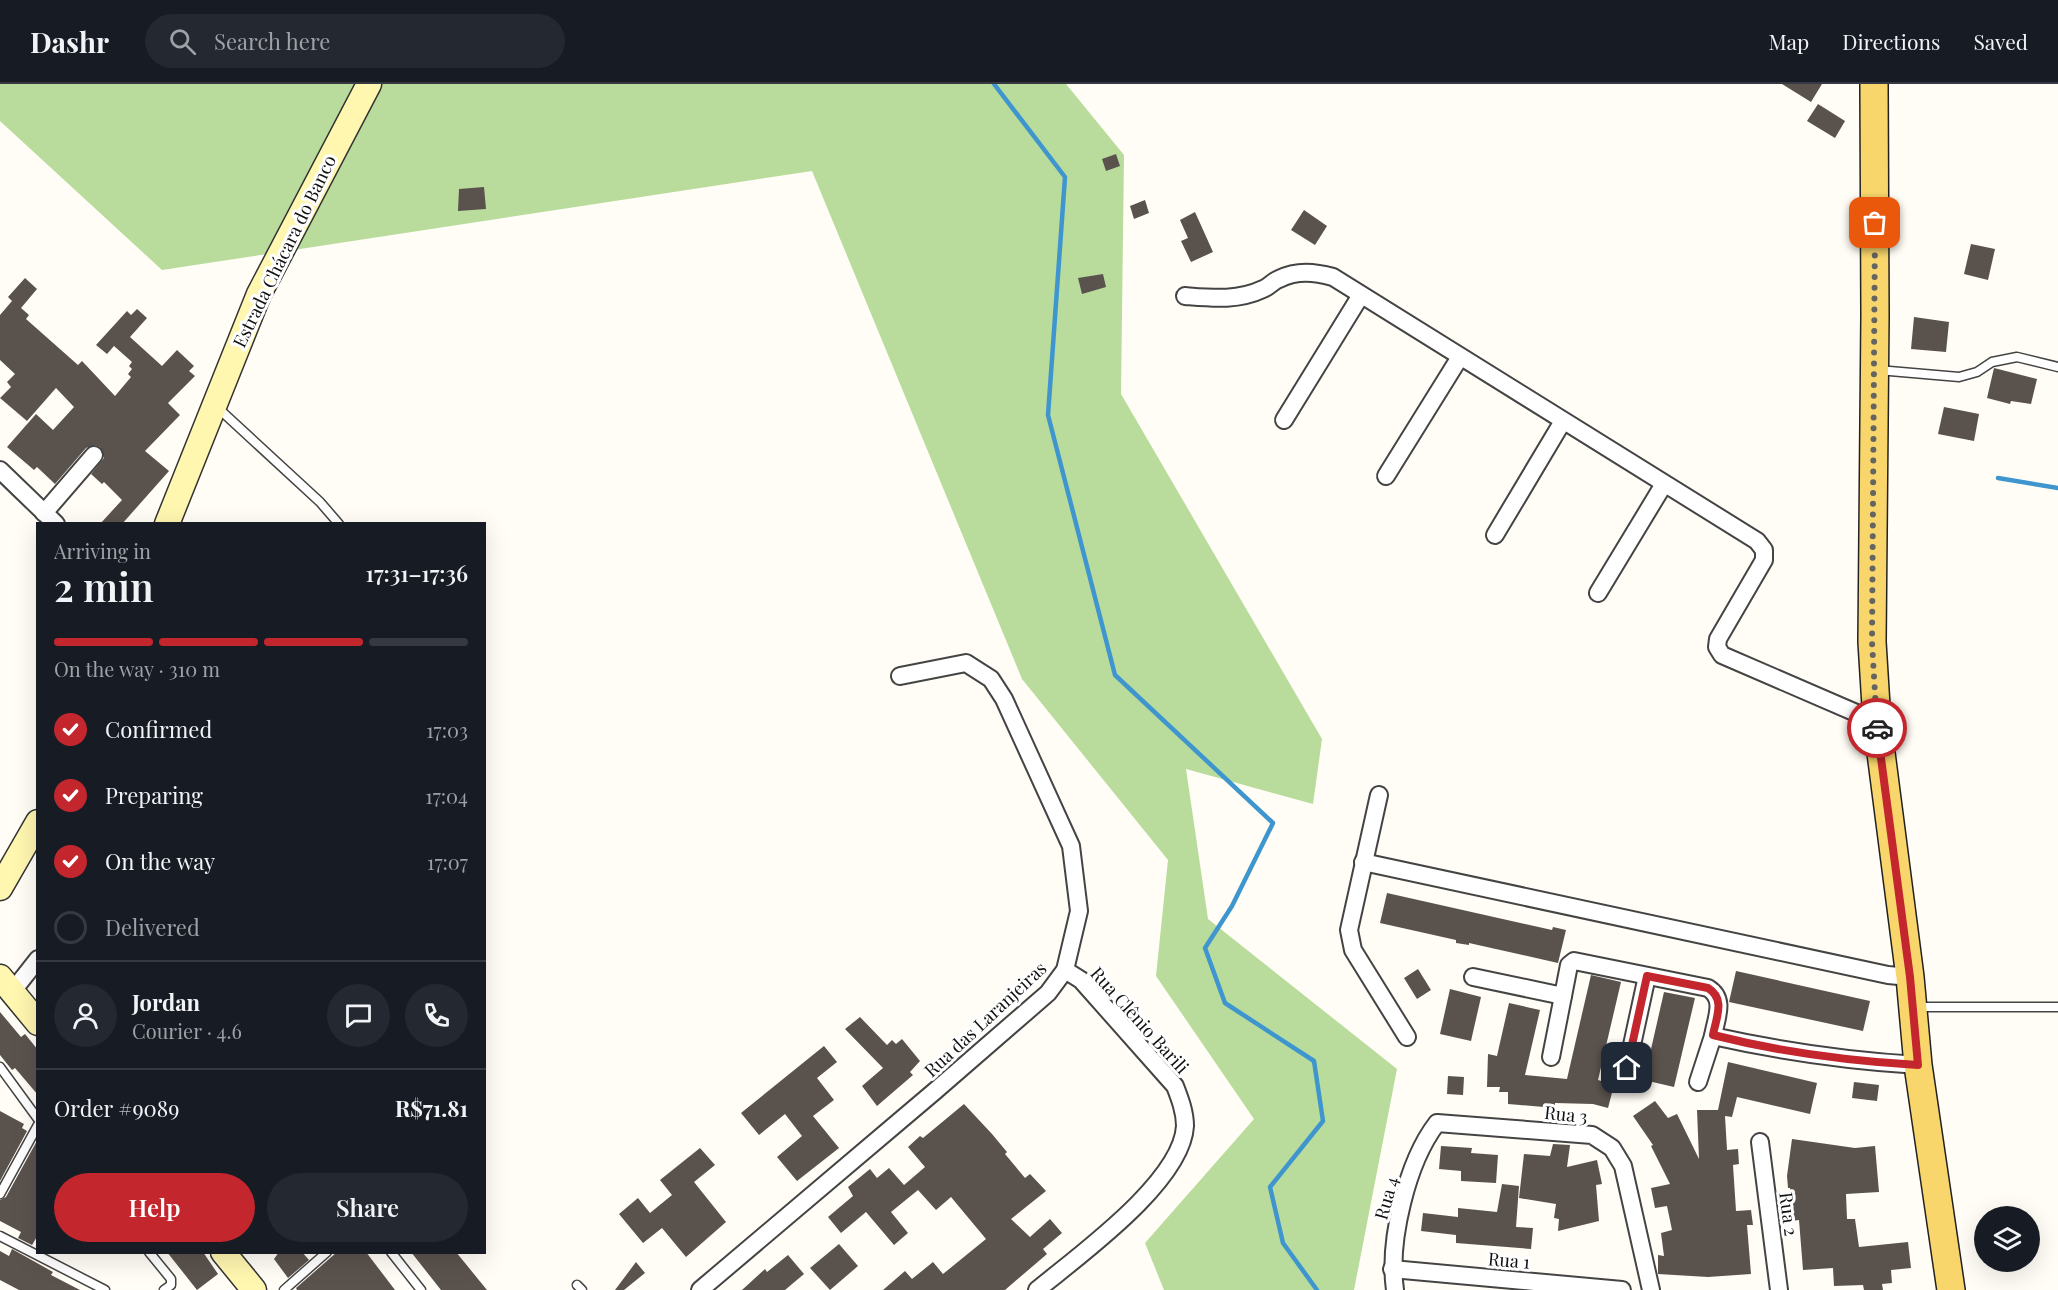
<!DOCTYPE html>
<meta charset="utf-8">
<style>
body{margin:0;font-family:"Playfair Display",serif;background:#242831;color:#f1f3f6;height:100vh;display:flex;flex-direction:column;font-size:22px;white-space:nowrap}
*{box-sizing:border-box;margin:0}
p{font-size:20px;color:#9ea1a6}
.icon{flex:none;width:33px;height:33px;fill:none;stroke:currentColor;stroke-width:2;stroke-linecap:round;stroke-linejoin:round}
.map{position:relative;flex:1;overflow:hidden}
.details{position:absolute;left:36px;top:438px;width:450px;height:732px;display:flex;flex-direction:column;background:#171b24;border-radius:0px;box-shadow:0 6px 24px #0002}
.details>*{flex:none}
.controls{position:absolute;left:1974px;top:1122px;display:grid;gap:12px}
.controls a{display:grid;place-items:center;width:66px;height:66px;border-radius:50%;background:#171b24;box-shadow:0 6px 24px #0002;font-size:30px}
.pin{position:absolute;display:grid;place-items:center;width:51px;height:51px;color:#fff;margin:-26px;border-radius:12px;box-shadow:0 3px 9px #0006}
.courier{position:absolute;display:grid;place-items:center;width:60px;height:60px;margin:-30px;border:4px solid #c4262e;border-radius:50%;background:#fff;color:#222;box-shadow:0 2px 8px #0007}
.summary em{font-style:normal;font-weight:600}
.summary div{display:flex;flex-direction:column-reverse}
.summary{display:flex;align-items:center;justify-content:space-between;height:102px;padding:0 18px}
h1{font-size:39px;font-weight:600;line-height:45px}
.bar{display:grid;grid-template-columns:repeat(4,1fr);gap:9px 6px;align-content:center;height:72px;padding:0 18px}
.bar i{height:8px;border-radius:4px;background:#363941}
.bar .current{background:#c4262e}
.bar p{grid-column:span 4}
.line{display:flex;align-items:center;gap:15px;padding:0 18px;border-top:2px solid #363941}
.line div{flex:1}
.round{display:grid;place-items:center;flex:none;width:63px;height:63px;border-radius:32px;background:#242831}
ol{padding:0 18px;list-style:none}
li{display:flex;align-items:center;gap:18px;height:66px}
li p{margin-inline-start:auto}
li .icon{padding:6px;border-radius:50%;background:#c4262e;color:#fff;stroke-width:4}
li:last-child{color:#9ea1a6}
li i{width:33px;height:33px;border:3px solid #363941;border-radius:50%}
.primary-button{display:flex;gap:12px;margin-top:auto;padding:12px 18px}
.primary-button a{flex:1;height:69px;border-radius:36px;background:#c4262e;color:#fff;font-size:24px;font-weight:600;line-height:69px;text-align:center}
.primary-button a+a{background:#242831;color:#f1f3f6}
header{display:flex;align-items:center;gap:36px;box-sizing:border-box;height:84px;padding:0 30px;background:#171b24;border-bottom:2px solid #363941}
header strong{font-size:28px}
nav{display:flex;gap:33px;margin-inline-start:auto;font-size:21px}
.search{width:420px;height:54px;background:#242831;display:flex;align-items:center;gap:15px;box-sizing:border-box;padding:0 21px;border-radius:33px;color:#9ea1a6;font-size:22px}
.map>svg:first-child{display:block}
</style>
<header>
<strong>Dashr</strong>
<div class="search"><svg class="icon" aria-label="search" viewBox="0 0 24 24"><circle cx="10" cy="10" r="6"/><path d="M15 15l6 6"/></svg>Search here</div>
<nav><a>Map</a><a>Directions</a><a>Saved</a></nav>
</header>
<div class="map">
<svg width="2058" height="1206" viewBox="0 0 2058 1206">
<rect width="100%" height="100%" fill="#fffdf5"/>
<!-- forest -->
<polygon fill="#b9dc9c" points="0,0 1066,0 1124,71 1121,310 1322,655 1313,720 1186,685 1208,835 1397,985 1354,1206 1164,1206 1145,1159 1254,1035 1156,892 1168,776 1022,595 812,87 162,186 0,37"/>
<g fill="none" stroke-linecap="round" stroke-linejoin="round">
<!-- stream -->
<g stroke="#3f96cf" stroke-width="4.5">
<polyline points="994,0 1065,93 1048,331 1115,591 1273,739 1232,822 1205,864 1225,919 1314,977 1323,1037 1270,1103 1283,1159 1317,1206"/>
<polyline points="1998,394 2058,404"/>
</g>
</g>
<!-- building -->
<g fill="#5a524d">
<polygon points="1782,0 1822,0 1811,18"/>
<polygon points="1818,20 1845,37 1835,54 1807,37"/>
<polygon points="1116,70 1120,82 1106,87 1102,75"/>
<polygon points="484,103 486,125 458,127 459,105"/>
<polygon points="1145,116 1149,129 1134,135 1130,122"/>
<polygon points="1304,126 1327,142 1315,161 1291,146"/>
<polygon points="1195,128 1213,168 1191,178 1181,157 1188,154 1180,136"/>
<polygon points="1971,160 1995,165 1988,196 1964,190"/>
<polygon points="1103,190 1106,203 1082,210 1078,194"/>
<polygon points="25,194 37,205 21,224 29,231 26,235 78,281 82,277 115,312 131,293 128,290 132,285 129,282 132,278 114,262 107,270 96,261 127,227 131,231 137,225 147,234 130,253 162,282 177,266 194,282 189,287 195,292 168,319 180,331 145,367 169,387 122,440 100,440 122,416 104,398 102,400 91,390 104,374 100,363 95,361 86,364 55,400 37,383 34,386 7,363 36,330 53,346 74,323 56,304 27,337 0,314 11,303 7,298 15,290 0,276 0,231 12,217 8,213"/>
<polygon points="1914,233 1949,238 1946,268 1911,265"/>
<polygon points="1994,284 2037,295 2031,320 2011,317 2010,320 1987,314"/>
<polygon points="1944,323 1979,330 1974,357 1938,350"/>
<polygon points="1387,809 1552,846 1553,843 1566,846 1558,879 1469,859 1469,861 1456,859 1456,856 1380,839"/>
<polygon points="1418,885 1431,906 1417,915 1404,894"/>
<polygon points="1736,887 1870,917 1863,947 1729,918"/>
<polygon points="1591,891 1621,898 1598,996 1614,1001 1608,1024 1593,1020 1555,1019 1555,1024 1508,1020 1508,1008 1499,1008 1500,1003 1487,1003 1488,970 1497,972 1509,919 1540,926 1525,991 1567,995"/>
<polygon points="1450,905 1481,913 1471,957 1440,950"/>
<polygon points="1664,908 1695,914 1674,1003 1644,996"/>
<polygon points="0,928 21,953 25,950 38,966 38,1011 15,984 12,986 0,971"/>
<polygon points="860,933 887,961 892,956 896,960 902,955 920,977 910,988 913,991 877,1022 862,1002 883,984 845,945"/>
<polygon points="824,962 837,978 817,994 834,1016 813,1032 839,1064 797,1097 777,1073 802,1052 785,1030 759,1051 741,1029"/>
<polygon points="1728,978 1817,999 1810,1030 1737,1013 1732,1033 1725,1032 1727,1066 1738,1065 1739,1080 1733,1081 1736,1127 1751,1126 1753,1141 1747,1141 1751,1190 1708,1193 1658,1190 1658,1171 1664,1172 1661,1149 1672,1146 1667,1122 1655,1124 1651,1104 1670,1100 1651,1062 1653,1061 1633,1032 1655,1017 1668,1034 1677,1030 1699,1075 1697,1026 1718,1026"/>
<polygon points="1448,992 1464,993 1463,1011 1447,1010"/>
<polygon points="1854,998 1879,1001 1877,1017 1852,1014"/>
<polygon points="964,1020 992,1050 1007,1068 1005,1070 1025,1094 1030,1090 1046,1107 1011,1135 1030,1153 1050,1135 1062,1149 1043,1165 1047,1170 1005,1206 883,1206 905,1187 912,1195 933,1178 943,1190 986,1155 951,1113 936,1126 918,1106 891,1128 908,1149 894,1161 866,1128 841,1149 828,1133 853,1112 848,1103 870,1085 877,1094 889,1084 904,1101 925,1083 908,1063 920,1052 923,1054"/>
<polygon points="0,1027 24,1040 22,1044 27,1047 0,1097"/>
<polygon points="38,1055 38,1151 32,1161 18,1154 21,1148 0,1137 0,1116 6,1113"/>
<polygon points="1792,1055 1855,1064 1875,1062 1879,1108 1846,1110 1847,1135 1855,1135 1859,1163 1908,1158 1911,1184 1891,1186 1892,1199 1882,1200 1883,1206 1864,1206 1863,1201 1834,1202 1833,1184 1803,1186 1799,1136 1792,1137 1790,1104 1788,1104 1787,1092"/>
<polygon points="1553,1060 1570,1061 1567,1083 1597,1076 1602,1100 1596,1101 1599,1137 1558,1147 1559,1135 1554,1134 1556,1120 1519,1114 1524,1070 1550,1072"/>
<polygon points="1441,1062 1472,1064 1471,1069 1498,1071 1496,1099 1461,1097 1461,1087 1439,1085"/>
<polygon points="700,1064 715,1081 694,1098 726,1138 686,1173 662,1144 643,1159 619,1130 638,1114 650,1129 672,1111 660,1096"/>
<polygon points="1502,1100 1519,1102 1516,1143 1533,1144 1531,1165 1456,1159 1456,1151 1421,1147 1423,1129 1458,1133 1458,1124 1497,1128"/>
<polygon points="839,1160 858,1182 830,1206 810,1184"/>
<polygon points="12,1165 53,1188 51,1191 80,1206 19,1206 0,1196 0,1167 9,1172"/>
<polygon points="167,1168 203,1168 218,1190 197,1206"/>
<polygon points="279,1168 302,1168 309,1176 288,1194 274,1175"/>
<polygon points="337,1168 366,1168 395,1206 297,1206 296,1204"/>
<polygon points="411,1168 456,1168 487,1206 441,1206"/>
<polygon points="788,1171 804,1190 785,1206 742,1206 765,1185 767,1188"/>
<polygon points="636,1178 645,1189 624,1206 615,1206"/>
</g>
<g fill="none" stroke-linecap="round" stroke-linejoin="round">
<defs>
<g id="lane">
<polyline points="1878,286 1959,293 1977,288 1992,278 2017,273 2058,283"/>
<polyline points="218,324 320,418 339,440"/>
<polyline points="1917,923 2058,923"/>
<polyline points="0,983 38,1035"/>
<polyline points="0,1110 38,1041"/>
<polyline points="0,1152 105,1206"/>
<polyline points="149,1168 171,1195 171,1201 164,1206"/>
<polyline points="391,1168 421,1206"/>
<polyline points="577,1201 582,1206"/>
<polyline points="284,1206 327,1168"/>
</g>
<g id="street">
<path d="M1185 212C1211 214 1238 217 1263 205 1269 203 1273 197 1279 195 1297 186 1315 188 1333 193L1757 457 1764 466V476L1718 555 1717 563 1722 571 1877 638"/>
<polyline points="1284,336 1361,211"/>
<polyline points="0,386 56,440"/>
<polyline points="1386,392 1460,273"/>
<polyline points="44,429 94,371"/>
<polyline points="1495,451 1563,337"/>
<polyline points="1598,509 1664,400"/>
<polyline points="1379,711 1349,846 1353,866 1407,953"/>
<polyline points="1363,778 1888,891 1910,893"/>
<path d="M1473 893 1563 912 1569 881 1574 877 1708 904C1726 915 1716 934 1713 952 1780 967 1849 977 1918 981"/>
<polyline points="12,908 38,875"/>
<polyline points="1551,973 1563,912"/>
<polyline points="1627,984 1647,892"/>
<polyline points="1698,998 1713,952"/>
<polyline points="1760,1058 1779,1206"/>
<polyline points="1392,1185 1622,1206"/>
<polyline points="700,1206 935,1007 1048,909 1065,886 1079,827 1071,762 1004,615 991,595 966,579 900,592"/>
<path d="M1037 1206C1078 1172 1182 1098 1185 1042 1185 1028 1180 1015 1175 1002L1081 896 1065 886"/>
<path d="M1395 1206C1388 1157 1407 1078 1437 1039L1592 1051 1612 1064 1623 1082 1651 1206"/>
</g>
<g id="secondary">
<polyline points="167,440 259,210 369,0"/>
<polyline points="0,804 38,738"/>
<polyline points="0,893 38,939"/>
<polyline points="223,1168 254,1206"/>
</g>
<polyline id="primary" points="1874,0 1875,231 1872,558 1877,638 1910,893 1918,981 1951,1206"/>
</defs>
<!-- lane casing -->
<use href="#lane" stroke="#444" stroke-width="11"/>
<!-- street casing -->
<use href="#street" stroke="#444" stroke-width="20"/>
<!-- secondary casing -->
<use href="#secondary" stroke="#333" stroke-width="27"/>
<!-- primary casing -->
<use href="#primary" stroke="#222" stroke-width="30"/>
<!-- lane -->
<use href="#lane" stroke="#fff" stroke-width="8"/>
<!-- street -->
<use href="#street" stroke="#fff" stroke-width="16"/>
<!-- secondary -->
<use href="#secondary" stroke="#fff6b0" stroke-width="24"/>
<!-- primary -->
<use href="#primary" stroke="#f9d66b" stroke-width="27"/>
</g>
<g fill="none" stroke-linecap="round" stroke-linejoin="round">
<!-- done -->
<polyline stroke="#646461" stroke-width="6" stroke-dasharray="0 10.8" points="1875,139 1872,558 1877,644"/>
<!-- route -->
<path stroke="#c4262e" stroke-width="8" d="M1627 984 1647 892 1708 904C1726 915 1716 934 1713 951 1780 968 1849 977 1918 981L1910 893 1877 644"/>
</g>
<g text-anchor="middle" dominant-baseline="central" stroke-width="6" stroke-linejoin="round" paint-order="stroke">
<!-- street labels -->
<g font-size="18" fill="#111" stroke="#fff">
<text transform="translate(284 167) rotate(-64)">Estrada Chácara do Banco</text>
<text transform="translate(985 935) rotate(-43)">Rua das Laranjeiras</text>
<text transform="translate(1140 936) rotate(48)">Rua Clênio Barili</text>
<text transform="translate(1566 1030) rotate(6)">Rua 3</text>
<text transform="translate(1386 1114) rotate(-74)">Rua 4</text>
<text transform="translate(1789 1130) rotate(83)">Rua 2</text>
<text transform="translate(1509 1176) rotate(5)">Rua 1</text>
</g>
</g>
</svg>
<div class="controls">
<a><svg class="icon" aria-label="layers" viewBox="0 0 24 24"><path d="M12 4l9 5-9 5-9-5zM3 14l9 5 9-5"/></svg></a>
</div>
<div class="pin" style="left:1875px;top:139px;background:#ea580c"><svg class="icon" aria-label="bag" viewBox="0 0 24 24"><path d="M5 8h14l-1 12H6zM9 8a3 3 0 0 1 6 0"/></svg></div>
<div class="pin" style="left:1627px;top:984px;background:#1f2937"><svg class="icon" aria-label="home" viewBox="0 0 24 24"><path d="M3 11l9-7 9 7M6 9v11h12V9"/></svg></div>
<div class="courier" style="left:1877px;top:644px"><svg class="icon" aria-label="car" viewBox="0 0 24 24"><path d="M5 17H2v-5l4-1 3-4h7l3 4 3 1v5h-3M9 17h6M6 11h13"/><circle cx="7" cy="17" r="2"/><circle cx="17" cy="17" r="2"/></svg></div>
<section class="details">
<div class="summary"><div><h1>2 min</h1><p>Arriving in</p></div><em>17:31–17:36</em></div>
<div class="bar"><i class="current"></i><i class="current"></i><i class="current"></i><i></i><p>On the way · 310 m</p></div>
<ol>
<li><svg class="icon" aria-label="check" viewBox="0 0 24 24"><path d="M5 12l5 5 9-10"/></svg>Confirmed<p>17:03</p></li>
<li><svg class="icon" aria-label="check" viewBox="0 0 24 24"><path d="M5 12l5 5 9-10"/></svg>Preparing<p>17:04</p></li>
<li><svg class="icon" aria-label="check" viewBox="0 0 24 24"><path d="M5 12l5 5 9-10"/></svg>On the way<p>17:07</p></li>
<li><i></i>Delivered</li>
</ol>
<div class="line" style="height:108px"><a class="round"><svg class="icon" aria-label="person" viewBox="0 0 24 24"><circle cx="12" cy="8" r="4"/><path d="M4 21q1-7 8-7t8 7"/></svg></a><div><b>Jordan</b><p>Courier · 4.6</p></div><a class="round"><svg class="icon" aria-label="chat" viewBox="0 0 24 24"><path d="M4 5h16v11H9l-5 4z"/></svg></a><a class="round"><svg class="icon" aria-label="phone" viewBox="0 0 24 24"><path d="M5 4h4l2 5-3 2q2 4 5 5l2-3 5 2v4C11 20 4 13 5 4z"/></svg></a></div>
<div class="line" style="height:78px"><div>Order #9089</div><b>R$71.81</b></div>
<div class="primary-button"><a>Help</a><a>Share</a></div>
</section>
</div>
